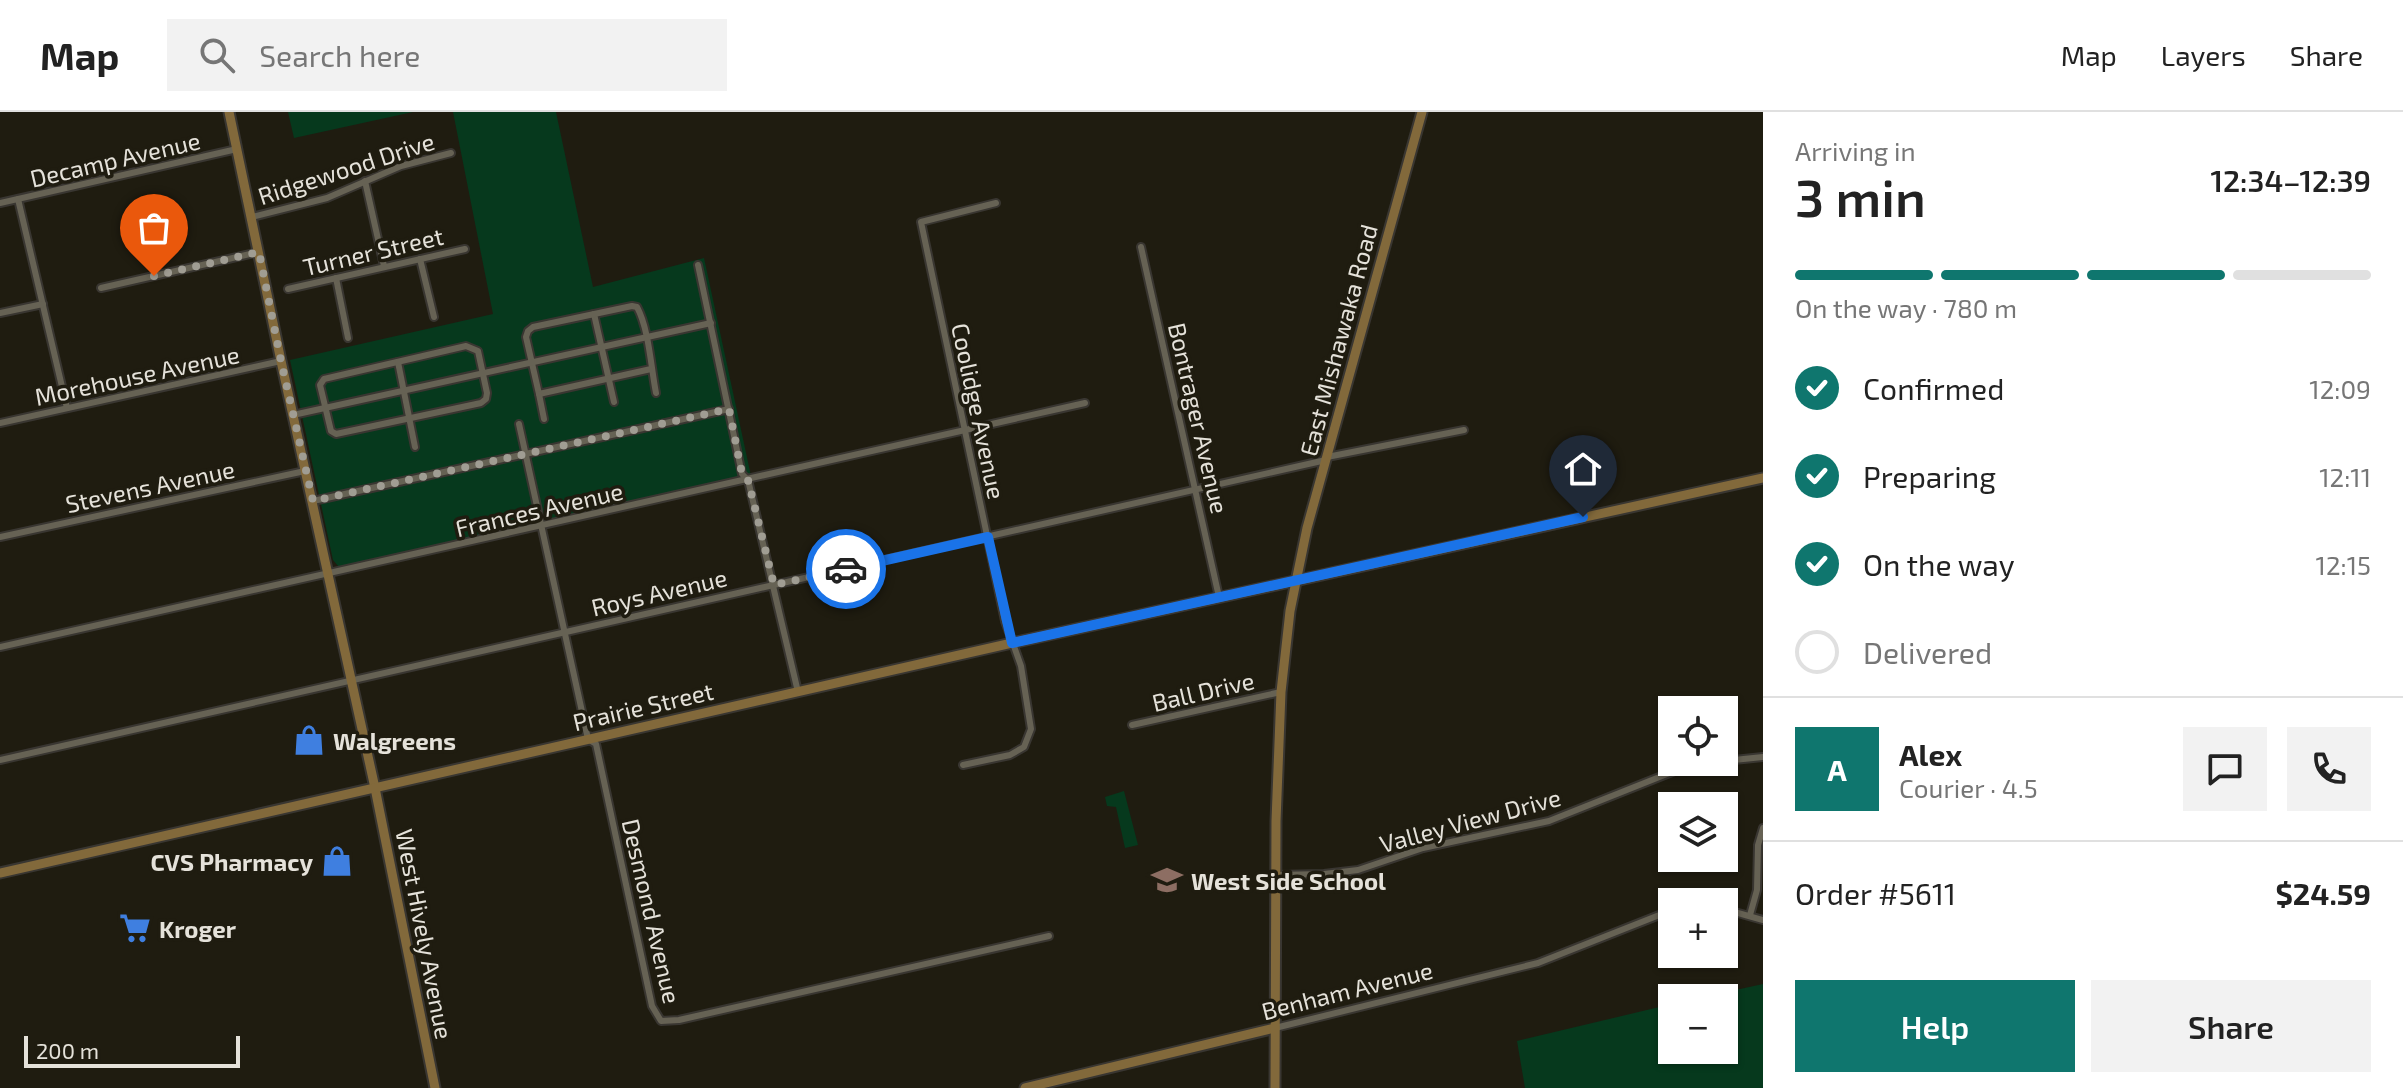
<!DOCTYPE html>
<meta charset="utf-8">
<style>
body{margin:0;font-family:"Exo 2",sans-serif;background:#f2f2f2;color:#222;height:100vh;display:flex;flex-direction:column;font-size:30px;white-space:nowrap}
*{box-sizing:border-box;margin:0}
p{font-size:26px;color:#767676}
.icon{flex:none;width:44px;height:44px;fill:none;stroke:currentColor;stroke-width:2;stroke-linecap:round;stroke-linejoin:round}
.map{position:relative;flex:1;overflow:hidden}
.drawer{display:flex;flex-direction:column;background:#fff;width:640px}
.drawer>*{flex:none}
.controls{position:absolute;left:1658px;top:584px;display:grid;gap:16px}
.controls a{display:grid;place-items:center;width:80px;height:80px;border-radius:0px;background:#fff;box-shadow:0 2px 6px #0004;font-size:40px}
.scale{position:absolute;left:24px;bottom:20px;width:216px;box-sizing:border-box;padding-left:8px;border:4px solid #e5e2da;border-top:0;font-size:22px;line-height:28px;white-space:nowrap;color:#e5e2da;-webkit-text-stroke:6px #1f1c10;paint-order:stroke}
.pin{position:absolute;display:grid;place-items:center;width:68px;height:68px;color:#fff;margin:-82px -34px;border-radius:50% 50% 50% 0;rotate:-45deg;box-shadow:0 0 8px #0007}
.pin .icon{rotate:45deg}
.courier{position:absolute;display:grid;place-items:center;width:80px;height:80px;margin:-40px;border:6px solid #1a73e8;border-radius:50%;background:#fff;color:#222;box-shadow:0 2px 10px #0007}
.headline em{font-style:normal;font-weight:600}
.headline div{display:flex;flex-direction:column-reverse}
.headline{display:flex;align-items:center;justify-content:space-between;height:136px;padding:0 32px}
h1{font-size:52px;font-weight:600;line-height:60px}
.bar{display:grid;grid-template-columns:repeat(4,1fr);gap:12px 8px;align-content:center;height:96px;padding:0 32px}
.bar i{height:10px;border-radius:6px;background:#e0e0e0}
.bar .current{background:#0f766e}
.bar p{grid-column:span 4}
.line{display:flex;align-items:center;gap:20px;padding:0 32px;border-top:2px solid #e0e0e0}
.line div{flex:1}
.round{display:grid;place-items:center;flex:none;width:84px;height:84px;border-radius:0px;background:#f2f2f2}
ol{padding:0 32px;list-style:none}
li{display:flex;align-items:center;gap:24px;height:88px}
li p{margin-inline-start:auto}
li .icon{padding:8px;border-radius:50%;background:#0f766e;color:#fff;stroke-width:4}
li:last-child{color:#767676}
li i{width:44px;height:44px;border:4px solid #e0e0e0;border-radius:50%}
.action{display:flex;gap:16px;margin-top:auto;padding:16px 32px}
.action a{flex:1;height:92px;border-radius:0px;background:#0f766e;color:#fff;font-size:32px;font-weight:600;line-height:92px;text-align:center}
.action a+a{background:#f2f2f2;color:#222}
header{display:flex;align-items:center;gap:48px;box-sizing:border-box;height:112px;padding:0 40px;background:#fff;border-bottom:2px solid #e0e0e0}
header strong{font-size:38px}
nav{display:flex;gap:44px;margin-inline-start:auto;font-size:28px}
.search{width:560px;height:72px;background:#f2f2f2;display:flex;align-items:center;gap:20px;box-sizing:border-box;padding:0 28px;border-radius:0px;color:#767676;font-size:30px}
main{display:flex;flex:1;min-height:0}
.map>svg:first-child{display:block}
</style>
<header>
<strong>Map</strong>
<div class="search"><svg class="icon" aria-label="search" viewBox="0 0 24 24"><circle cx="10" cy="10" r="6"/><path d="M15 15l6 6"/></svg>Search here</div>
<nav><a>Map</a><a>Layers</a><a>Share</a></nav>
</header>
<main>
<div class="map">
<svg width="1763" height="976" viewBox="0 0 1763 976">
<rect width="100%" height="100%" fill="#1f1c10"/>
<!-- green -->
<g fill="#06391d">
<polygon points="288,0 413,0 294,26"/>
<polygon points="453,0 556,0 593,175 704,146 751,364 345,455 338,454 333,448 290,248 493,202"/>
<polygon points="1124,679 1138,733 1125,736 1116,695 1107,694 1105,685"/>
<polygon points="1763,872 1763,976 1525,976 1517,929 1672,892 1672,938 1724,938 1724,886 1699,886"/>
</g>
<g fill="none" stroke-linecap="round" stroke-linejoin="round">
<defs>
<g id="street">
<polyline points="365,69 384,154"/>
<polyline points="18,87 67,296"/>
<polyline points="0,91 237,37"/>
<polyline points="252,105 327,86 401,54 451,41"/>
<polyline points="1141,135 1219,485"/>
<polyline points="420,147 434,205"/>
<polyline points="698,153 742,362 748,368 798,580"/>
<polyline points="336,166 348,226"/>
<polyline points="101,176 259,140"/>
<polyline points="288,177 465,137"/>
<polyline points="0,201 43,192"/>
<polyline points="594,202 614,290"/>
<polygon points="466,234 478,239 487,281 486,287 481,291 336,322 331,319 320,273 324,267"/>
<polyline points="398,250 415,335"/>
<path d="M651 257 539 282 526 225 528 219 533 215 632 194 637 195C649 217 651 256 656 281"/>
<polyline points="539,282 544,307"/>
<polyline points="293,303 711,211"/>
<polyline points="0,311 281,249"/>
<polyline points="519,312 588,627 596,632 652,894 661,909 679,908 1049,824"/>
<polyline points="1327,345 1464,318"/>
<polyline points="313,389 729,297"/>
<polyline points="0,425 305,359"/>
<polyline points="0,535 1085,291"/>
<polyline points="1132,613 1281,580"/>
<polyline points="0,648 1326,348"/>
<polyline points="1724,649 1763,645"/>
<polyline points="963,653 1010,643 1024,635 1031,617 1021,554 1005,509 921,110 996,91"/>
<polyline points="1275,763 1324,762 1358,758 1423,736 1549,709 1677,658 1714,650"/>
<polyline points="1724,797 1763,808"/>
<polyline points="1750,803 1757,778 1758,733 1763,716"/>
<polyline points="1275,916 1538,851 1672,798"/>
</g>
<g id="secondary">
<polyline points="229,0 281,249 375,676 435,976"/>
<polyline points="0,761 1012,531 1763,366"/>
<polyline points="1025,976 1275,916"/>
<polyline points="1275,976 1276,709 1281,580 1290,499 1307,416 1422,0"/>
</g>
</defs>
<!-- street casing -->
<use href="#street" stroke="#393631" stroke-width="10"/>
<!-- secondary casing -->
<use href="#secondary" stroke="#393631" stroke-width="13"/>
<!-- street -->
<use href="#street" stroke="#666254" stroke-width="6"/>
<!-- secondary -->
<use href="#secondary" stroke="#82693b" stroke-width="9"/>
</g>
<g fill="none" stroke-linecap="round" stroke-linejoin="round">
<!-- done -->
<polyline stroke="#a09d93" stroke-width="8" stroke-dasharray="0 14.4" points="154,164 259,140 281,249 313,389 729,297 742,362 748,368 774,473 846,457"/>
<!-- route -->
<polyline stroke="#1a73e8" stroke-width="10" points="846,457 988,425 1012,531 1583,405"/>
</g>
<!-- icons -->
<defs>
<symbol id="shop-bare" viewBox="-9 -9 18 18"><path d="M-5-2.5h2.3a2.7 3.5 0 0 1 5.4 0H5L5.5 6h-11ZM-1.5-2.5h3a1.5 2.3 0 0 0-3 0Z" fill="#3f7fe0" stroke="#1f1c10" stroke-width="2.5" paint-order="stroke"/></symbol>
<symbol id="school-bare" viewBox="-9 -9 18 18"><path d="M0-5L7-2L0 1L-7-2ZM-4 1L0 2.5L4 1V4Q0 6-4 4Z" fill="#8d6e63" stroke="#1f1c10" stroke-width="2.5" paint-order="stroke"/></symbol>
<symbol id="supermarket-bare" viewBox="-9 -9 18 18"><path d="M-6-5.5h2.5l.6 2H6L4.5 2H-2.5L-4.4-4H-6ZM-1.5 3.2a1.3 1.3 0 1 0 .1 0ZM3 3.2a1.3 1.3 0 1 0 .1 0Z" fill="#3f7fe0" stroke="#1f1c10" stroke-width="2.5" paint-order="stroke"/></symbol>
</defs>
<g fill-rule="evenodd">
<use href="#shop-bare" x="287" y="606" width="44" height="44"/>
<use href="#shop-bare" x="315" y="727" width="44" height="44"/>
<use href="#school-bare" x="1145" y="746" width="44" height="44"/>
<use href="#supermarket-bare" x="113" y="794" width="44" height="44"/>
</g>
<g text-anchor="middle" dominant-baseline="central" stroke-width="7" stroke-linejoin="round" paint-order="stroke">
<!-- street labels -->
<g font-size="24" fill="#e5e2da" stroke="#1f1c10">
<text transform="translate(115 47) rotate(-13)">Decamp Avenue</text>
<text transform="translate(346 56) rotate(-18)">Ridgewood Drive</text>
<text transform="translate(373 139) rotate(-13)">Turner Street</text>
<text transform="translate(1338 228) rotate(-75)">East Mishawaka Road</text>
<text transform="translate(137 263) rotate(-12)">Morehouse Avenue</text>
<text transform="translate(979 299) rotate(78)">Coolidge Avenue</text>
<text transform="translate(1199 306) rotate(77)">Bontrager Avenue</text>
<text transform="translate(150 374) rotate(-12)">Stevens Avenue</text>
<text transform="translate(539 397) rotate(-13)">Frances Avenue</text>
<text transform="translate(659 480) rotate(-13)">Roys Avenue</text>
<text transform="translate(1203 579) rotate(-13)">Ball Drive</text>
<text transform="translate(643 594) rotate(-13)">Prairie Street</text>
<text transform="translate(1470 708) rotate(-15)">Valley View Drive</text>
<text transform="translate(652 799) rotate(77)">Desmond Avenue</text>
<text transform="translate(425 822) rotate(79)">West Hively Avenue</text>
<text transform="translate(1347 878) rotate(-14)">Benham Avenue</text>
</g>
<!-- poi labels -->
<g font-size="24" font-weight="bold" fill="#e5e2da" stroke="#1f1c10" text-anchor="start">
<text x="333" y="628">Walgreens</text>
<text x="313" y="749" text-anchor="end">CVS Pharmacy</text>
<text x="1191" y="768">West Side School</text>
<text x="159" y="816">Kroger</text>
</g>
</g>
</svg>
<div class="controls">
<a><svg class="icon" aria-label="locate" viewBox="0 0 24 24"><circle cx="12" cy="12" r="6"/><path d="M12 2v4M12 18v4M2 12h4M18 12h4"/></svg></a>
<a><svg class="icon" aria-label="layers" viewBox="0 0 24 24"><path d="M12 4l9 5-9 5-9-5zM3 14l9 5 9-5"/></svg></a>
<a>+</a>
<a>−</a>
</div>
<div class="scale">200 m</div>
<div class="pin" style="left:154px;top:164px;background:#ea580c"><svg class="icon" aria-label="bag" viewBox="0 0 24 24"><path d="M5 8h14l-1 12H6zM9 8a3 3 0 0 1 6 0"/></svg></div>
<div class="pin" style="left:1583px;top:405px;background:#1f2937"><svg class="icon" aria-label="home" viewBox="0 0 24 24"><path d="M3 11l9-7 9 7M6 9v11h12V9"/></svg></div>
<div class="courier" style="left:846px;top:457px"><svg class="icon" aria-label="car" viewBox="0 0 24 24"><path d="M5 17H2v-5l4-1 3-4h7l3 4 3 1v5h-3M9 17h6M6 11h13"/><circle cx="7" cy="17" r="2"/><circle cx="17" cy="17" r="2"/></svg></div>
</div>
<section class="drawer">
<div class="headline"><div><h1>3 min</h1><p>Arriving in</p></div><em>12:34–12:39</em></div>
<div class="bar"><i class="current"></i><i class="current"></i><i class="current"></i><i></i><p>On the way · 780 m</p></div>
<ol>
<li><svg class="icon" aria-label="check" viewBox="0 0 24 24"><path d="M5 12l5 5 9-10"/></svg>Confirmed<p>12:09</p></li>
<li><svg class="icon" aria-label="check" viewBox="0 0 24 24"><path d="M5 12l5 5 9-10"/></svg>Preparing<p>12:11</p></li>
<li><svg class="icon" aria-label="check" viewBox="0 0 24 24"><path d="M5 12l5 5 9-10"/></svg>On the way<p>12:15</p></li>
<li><i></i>Delivered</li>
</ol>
<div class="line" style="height:144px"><b class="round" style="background:#0f766e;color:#fff">A</b><div><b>Alex</b><p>Courier · 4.5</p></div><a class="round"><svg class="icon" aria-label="chat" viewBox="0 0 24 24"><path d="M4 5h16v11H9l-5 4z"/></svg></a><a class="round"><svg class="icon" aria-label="phone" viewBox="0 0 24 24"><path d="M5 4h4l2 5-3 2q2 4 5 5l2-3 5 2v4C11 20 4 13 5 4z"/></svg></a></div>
<div class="line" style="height:104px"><div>Order #5611</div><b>$24.59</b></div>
<div class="action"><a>Help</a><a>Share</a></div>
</section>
</main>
